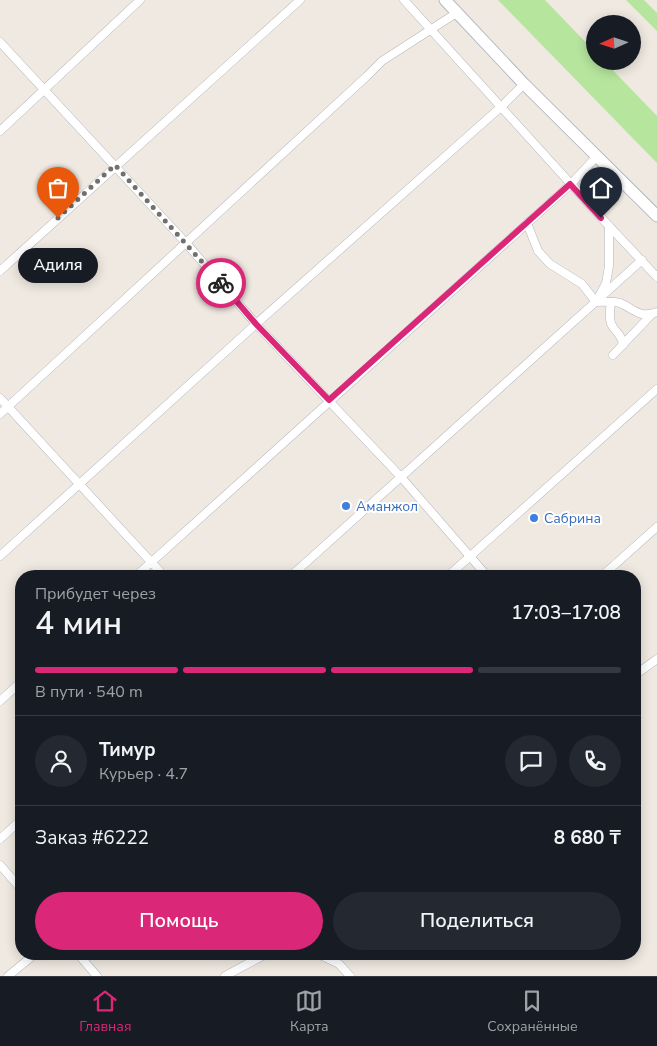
<!DOCTYPE html>
<html lang="ru">
<meta charset="utf-8">
<style>
body{margin:0;font-family:"Nunito Sans",sans-serif;background:#242831;color:#f1f3f6;height:100vh;display:flex;flex-direction:column;font-size:19px;white-space:nowrap}
*{box-sizing:border-box;margin:0}
p{font-size:16px;color:#9ea1a6}
.icon{flex:none;width:28px;height:28px;fill:none;stroke:currentColor;stroke-width:2;stroke-linecap:round;stroke-linejoin:round}
.map{position:relative;flex:1;overflow:hidden}
.details{position:absolute;left:15px;top:570px;width:626px;height:390px;display:flex;flex-direction:column;background:#171b24;border-radius:20px;box-shadow:0 2px 12px #0003}
.details>*{flex:none}
.needle{width:32px;rotate:267deg}
.fabs{position:absolute;left:586px;top:15px;display:grid;gap:10px}
.fabs a{display:grid;place-items:center;width:55px;height:55px;border-radius:50%;background:#171b24;box-shadow:0 2px 12px #0003;font-size:25px}
.pin{position:absolute;display:grid;place-items:center;width:42px;height:42px;color:#fff;margin:-51px -21px;border-radius:50% 50% 50% 0;rotate:-45deg;box-shadow:0 0 5px #0007}
.pin .icon{rotate:45deg}
.courier{position:absolute;display:grid;place-items:center;width:50px;height:50px;margin:-25px;border:4px solid #db2777;border-radius:50%;background:#fff;color:#222;box-shadow:0 1px 6px #0007}
.bubble{position:absolute;height:35px;border-radius:18px;background:#171b24;box-shadow:0 2px 12px #0003;font-size:16px;font-weight:600;line-height:35px;text-align:center}
.summary em{font-style:normal;font-weight:600}
.summary div{display:flex;flex-direction:column-reverse}
.summary{display:flex;align-items:center;justify-content:space-between;height:85px;padding:0 20px}
h1{font-size:32px;font-weight:600;line-height:38px}
.bar{display:grid;grid-template-columns:repeat(4,1fr);gap:8px 5px;align-content:center;height:60px;padding:0 20px}
.bar i{height:6px;border-radius:4px;background:#363941}
.bar .selected{background:#db2777}
.bar p{grid-column:span 4}
.line{display:flex;align-items:center;gap:12px;padding:0 20px;border-top:1px solid #363941}
.line div{flex:1}
.round{display:grid;place-items:center;flex:none;width:52px;height:52px;border-radius:26px;background:#242831}
.action{display:flex;gap:10px;margin-top:auto;padding:10px 20px}
.action a{flex:1;height:58px;border-radius:30px;background:#db2777;color:#fff;font-size:20px;font-weight:600;line-height:58px;text-align:center}
.action a+a{background:#242831;color:#f1f3f6}
.dock{display:flex;justify-content:space-around;align-items:center;height:70px;border-top:1px solid #363941;background:#171b24;font-size:14px;color:#9ea1a6}
.dock a{display:grid;justify-items:center;gap:2px}
.dock .selected{color:#db2777}
.map>svg:first-child{display:block}
</style>
<div class="map">
<svg width="657" height="976" viewBox="0 0 657 976">
<rect width="100%" height="100%" fill="#efe9e1"/>
<!-- green -->
<g fill="#b6e59e">
<polygon points="498,0 545,0 595,52 595,61 604,61 657,116 657,163"/>
<polygon points="626,0 644,0 657,13 657,31"/>
</g>
<g fill="none" stroke-linecap="round" stroke-linejoin="round">
<defs>
<g id="street">
<polyline points="404,0 609,226 657,277"/>
<polyline points="0,42 186,243 256,324 401,477 487,576"/>
<polyline points="0,131 140,0"/>
<polyline points="527,223 538,251 550,264 582,284 596,302"/>
<path d="M609 226V266L606 283 596 302C604 302 612 301 620 303 635 309 639 319 657 312"/>
<polyline points="0,271 300,0"/>
<path d="M611 302C610 309 608 321 613 327 618 334 622 336 623 345"/>
<polyline points="613,355 652,314"/>
<polyline points="0,398 164,576"/>
<polyline points="0,414 367,76 382,61 458,12"/>
<polyline points="0,556 256,324 502,106 524,84"/>
<polyline points="136,576 571,184 597,156"/>
<polyline points="291,576 642,260"/>
<polyline points="448,576 657,389"/>
<polyline points="602,576 657,527"/>
<polyline points="635,675 657,659"/>
<polyline points="0,701 21,682"/>
<polyline points="0,839 21,820"/>
<polyline points="0,865 21,889"/>
<polyline points="78,954 97,976"/>
<polyline points="318,954 339,964 350,976"/>
<polyline points="8,976 35,954"/>
<polyline points="225,976 266,954"/>
</g>
<polyline id="secondary" points="445,0 524,84 657,216"/>
</defs>
<!-- street casing -->
<use href="#street" stroke="#b4b7c1" stroke-width="9"/>
<!-- secondary casing -->
<use href="#secondary" stroke="#b4b7c1" stroke-width="13"/>
<!-- street -->
<use href="#street" stroke="#fff" stroke-width="8"/>
<!-- secondary -->
<use href="#secondary" stroke="#fff" stroke-width="11"/>
</g>
<g fill="none" stroke-linecap="round" stroke-linejoin="round">
<!-- done -->
<polyline stroke="#726f6d" stroke-width="5" stroke-dasharray="0 9" points="58,218 115,165 221,283"/>
<!-- route -->
<polyline stroke="#db2777" stroke-width="6" points="221,283 256,324 329,400 570,184 601,218"/>
</g>
<!-- markers -->
<g fill="#3f7fe0" stroke="#fff" stroke-width="2">
<circle cx="346" cy="506" r="5"/>
<circle cx="534" cy="518" r="5"/>
</g>
<g text-anchor="middle" dominant-baseline="central" stroke-width="4" stroke-linejoin="round" paint-order="stroke">
<!-- shop labels -->
<g font-size="14" fill="#366cbe" stroke="#fff" text-anchor="start">
<text x="356" y="506">Аманжол</text>
<text x="544" y="518">Сабрина</text>
</g>
</g>
</svg>
<div class="fabs">
<a><svg class="needle" viewBox="-14 -14 28 28"><path d="M0-13l5 13h-10z" fill="#e53935"/><path d="M0 13l5-13h-10z" fill="#9ea1a6"/></svg></a>
</div>
<div class="pin" style="left:58px;top:218px;background:#ea580c"><svg class="icon" aria-label="bag" viewBox="0 0 24 24"><path d="M5 8h14l-1 12H6zM9 8a3 3 0 0 1 6 0"/></svg></div>
<div class="pin" style="left:601px;top:218px;background:#1f2937"><svg class="icon" aria-label="home" viewBox="0 0 24 24"><path d="M3 11l9-7 9 7M6 9v11h12V9"/></svg></div>
<div class="courier" style="left:221px;top:283px"><svg class="icon" aria-label="bike" viewBox="0 0 24 24"><circle cx="6" cy="16" r="4"/><circle cx="18" cy="16" r="4"/><path d="M6 16l4-8h5l3 8M10 8l3 8H6M13 5h3"/></svg></div>
<div class="bubble" style="left:18px;top:248px;width:80px">Адиля</div>
<section class="details">
<div class="summary"><div><h1>4 мин</h1><p>Прибудет через</p></div><em>17:03–17:08</em></div>
<div class="bar"><i class="selected"></i><i class="selected"></i><i class="selected"></i><i></i><p>В пути · 540 m</p></div>
<div class="line" style="height:90px"><a class="round"><svg class="icon" aria-label="person" viewBox="0 0 24 24"><circle cx="12" cy="8" r="4"/><path d="M4 21q1-7 8-7t8 7"/></svg></a><div><b>Тимур</b><p>Курьер · 4.7</p></div><a class="round"><svg class="icon" aria-label="chat" viewBox="0 0 24 24"><path d="M4 5h16v11H9l-5 4z"/></svg></a><a class="round"><svg class="icon" aria-label="phone" viewBox="0 0 24 24"><path d="M5 4h4l2 5-3 2q2 4 5 5l2-3 5 2v4C11 20 4 13 5 4z"/></svg></a></div>
<div class="line" style="height:65px"><div>Заказ #6222</div><b>8 680 ₸</b></div>
<div class="action"><a>Помощь</a><a>Поделиться</a></div>
</section>
</div>
<nav class="dock">
<a class="selected"><svg class="icon" aria-label="home" viewBox="0 0 24 24"><path d="M3 11l9-7 9 7M6 9v11h12V9"/></svg>Главная</a>
<a><svg class="icon" aria-label="map" viewBox="0 0 24 24"><path d="M3 6l6-2 6 2 6-2v14l-6 2-6-2-6 2zM9 4v14M15 6v14"/></svg>Карта</a>
<a><svg class="icon" aria-label="saved" viewBox="0 0 24 24"><path d="M7 4h10v16l-5-4-5 4z"/></svg>Сохранённые</a>
</nav>
